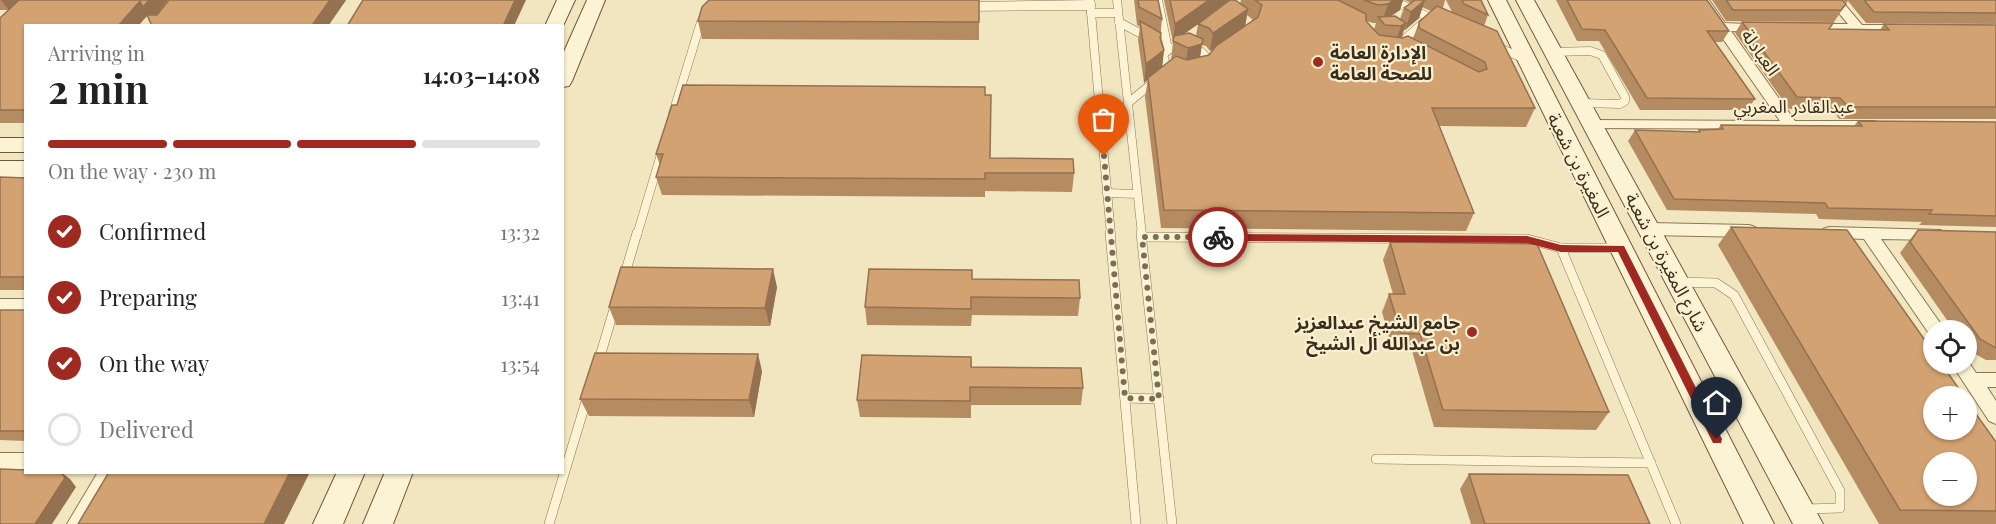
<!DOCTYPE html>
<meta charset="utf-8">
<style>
body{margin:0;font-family:"Playfair Display","Noto Sans Arabic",serif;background:#f6f6f6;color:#222;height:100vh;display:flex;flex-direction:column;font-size:22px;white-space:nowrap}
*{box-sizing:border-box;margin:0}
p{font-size:20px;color:#767676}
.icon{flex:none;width:33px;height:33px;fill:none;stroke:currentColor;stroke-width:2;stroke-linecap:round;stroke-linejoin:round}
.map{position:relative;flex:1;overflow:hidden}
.details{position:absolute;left:24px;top:24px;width:540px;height:450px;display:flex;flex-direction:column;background:#fff;border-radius:0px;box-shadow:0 2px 4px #0004}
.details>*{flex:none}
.fabs{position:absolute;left:1923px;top:320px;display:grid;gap:12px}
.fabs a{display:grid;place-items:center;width:54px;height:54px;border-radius:50%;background:#fff;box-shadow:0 2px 4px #0004;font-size:30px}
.pin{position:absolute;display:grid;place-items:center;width:51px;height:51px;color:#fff;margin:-62px -26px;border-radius:50% 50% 50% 0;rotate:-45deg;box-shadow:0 0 6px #0007}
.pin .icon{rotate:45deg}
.courier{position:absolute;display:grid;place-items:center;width:60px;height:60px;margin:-30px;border:4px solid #a02921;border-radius:50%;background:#fff;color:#222;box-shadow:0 2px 8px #0007}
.head em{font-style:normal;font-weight:700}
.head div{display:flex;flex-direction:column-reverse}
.head{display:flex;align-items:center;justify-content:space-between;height:102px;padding:0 24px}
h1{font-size:39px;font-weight:700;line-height:45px}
.bar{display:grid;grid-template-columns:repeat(4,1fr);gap:9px 6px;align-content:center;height:72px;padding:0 24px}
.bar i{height:8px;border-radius:4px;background:#e0e0e0}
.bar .current{background:#a02921}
.bar p{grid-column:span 4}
ol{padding:0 24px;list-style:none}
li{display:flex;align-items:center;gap:18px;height:66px}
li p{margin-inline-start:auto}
li .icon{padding:6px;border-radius:50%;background:#a02921;color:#fff;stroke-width:4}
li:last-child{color:#767676}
li i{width:33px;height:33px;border:3px solid #e0e0e0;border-radius:50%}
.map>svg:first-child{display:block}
</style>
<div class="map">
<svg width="1996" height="524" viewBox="0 0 1996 524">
<rect width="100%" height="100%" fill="#f2e6c0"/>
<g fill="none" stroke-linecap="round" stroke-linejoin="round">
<defs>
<g id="lane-far1">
<polyline points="1117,0 1142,235"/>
<polyline points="1158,0 1168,49"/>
<polyline points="1392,0 1435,20"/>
<polyline points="1090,1 1111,235"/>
<polyline points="970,6 1091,4"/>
<polyline points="968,7 1091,6"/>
<polyline points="1091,13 1118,13"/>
<polyline points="1119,22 1147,37"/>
<polyline points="1406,38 1424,22"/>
<polyline points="1497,47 1523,58"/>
<polyline points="1553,52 1590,51 1602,55 1625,97 1625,101 1620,104 1581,103"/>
<path d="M1174 69 1166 64 1163 55C1176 40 1198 43 1208 60"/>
<polyline points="1128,103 1155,81"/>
<polyline points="673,113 701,22 705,17"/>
<polyline points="1107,193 1137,194"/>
<polyline points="637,235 662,151"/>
</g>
<g id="lane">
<polyline points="1110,233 1136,524"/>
<polyline points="1141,233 1172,524"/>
<polyline points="1142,237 1527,239 1561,248"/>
<polyline points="1619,248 1561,248 1676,524"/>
<polyline points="624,277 637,233"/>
<polyline points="1678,282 1716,283 1734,295 1840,491 1840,508 1805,509"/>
<polyline points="598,363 615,306"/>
<polyline points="1125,398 1159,399"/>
<polyline points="1376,459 1651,463"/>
<polyline points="549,524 587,398"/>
</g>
<g id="street">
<polygon points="1696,0 1709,0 1725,23 1765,25 1767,28 1760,32 1731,31 1795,121 1875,121 1882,126 1880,129 1587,128 1585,125 1592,120 1780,121"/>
<polygon points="1828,0 1841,0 1862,25 1901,25 1908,29 1901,33 1802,31 1800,28 1807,24 1848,24"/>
<polygon points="1649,223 1749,225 1755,227 1757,231 1755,235 1749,237 1649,235 1643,233 1641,229 1643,225"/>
<polygon points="1829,227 1941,230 1943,234 1941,238 1935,240 1881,239 1945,330 1934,330 1934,336 1930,335 1864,239 1823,237 1821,233 1823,229"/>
<rect x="0" y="299" width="26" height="14"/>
<polygon points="1966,358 1976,373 1996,373 1996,387 1987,387 1996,401 1996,424 1989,421 1951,363 1966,363"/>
<rect x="0" y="453" width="26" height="16"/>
<polygon points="98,472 118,472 88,524 67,524"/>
</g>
<g id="secondary">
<polygon points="557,0 575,0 562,28 562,26 545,26"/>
<polygon points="587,0 605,0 572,81 569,86 562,87 562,56"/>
<polygon points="1488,0 1506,0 1774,524 1744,524"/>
<polygon points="1516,0 1534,0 1823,524 1793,524"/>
<rect x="0" y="138" width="26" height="14"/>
<rect x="0" y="161" width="26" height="16"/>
<polygon points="337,472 365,472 343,524 313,524"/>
<polygon points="385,472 413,472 393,524 363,524"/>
</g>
</defs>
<!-- lane-far1 casing -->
<use href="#lane-far1" stroke="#8c7756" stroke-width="9"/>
<!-- lane casing -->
<use href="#lane" stroke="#8c7756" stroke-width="10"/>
<!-- street casing -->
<use href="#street" stroke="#8c7756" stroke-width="2"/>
<!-- secondary casing -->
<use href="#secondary" stroke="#6e5839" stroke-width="2"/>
<!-- lane-far1 -->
<use href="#lane-far1" stroke="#fcf3d4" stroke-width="8"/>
<!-- lane -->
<use href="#lane" stroke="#fcf3d4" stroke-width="9"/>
<!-- street -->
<use href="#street" fill="#fcf3d4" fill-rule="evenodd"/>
<!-- secondary -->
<use href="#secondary" fill="#fcf3d4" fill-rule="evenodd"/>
</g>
<!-- wall -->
<g fill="#b58b62" fill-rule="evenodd">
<polygon points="0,0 168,0 156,15 169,0 346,0 328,26 147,15 138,26 26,26 26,123 0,123 0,18 9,10 0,10"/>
<polygon points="979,0 979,40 702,39 698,21"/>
<path d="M1134 0H1158L1162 19 1160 40 1164 50 1162 67 1171 60 1173 42 1164 0H1235L1240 4 1241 0H1403L1400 10 1391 16 1400 19 1404 8 1411 3 1405 0H1445L1443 8 1452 12 1446 0H1481L1488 15 1484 26 1535 108 1526 127 1439 126 1474 213 1466 231 1161 228 1145 97 1148 79 1144 83 1138 40 1140 27 1137 25ZM1422 7 1431 11 1419 22 1413 39 1402 38 1404 30H1405L1419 18ZM1247 15 1253 20 1245 26ZM1366 21 1373 23H1376L1374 30ZM1198 24 1196 36 1183 34ZM1202 45 1206 46 1210 51 1214 49 1209 55 1200 57Z"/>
<polygon points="1556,0 1707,0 1729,31 1722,42 1715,42 1755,99 1747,110 1640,110 1599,41 1577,41"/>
<polygon points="1712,0 1842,0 1846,4 1834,22 1726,21"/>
<polygon points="1843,0 1996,0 1996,24 1866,23 1848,1 1846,3"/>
<polygon points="1742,22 1829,29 1880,30 1884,24 1996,25 1996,119 1839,119 1832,109 1789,109 1735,33"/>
<polygon points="985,95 990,158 1074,173 1072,192 985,191 985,197 662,195 656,177 660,165 656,154"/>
<polygon points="1858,121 1996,122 1996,227 1919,225 1922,222 1819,219 1816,214 1667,210 1628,141 1635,130 1698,132 1699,130 1718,129 1721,125 1854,126"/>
<polygon points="0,177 26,178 26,290 0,290"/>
<polygon points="1731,227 1996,442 1996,524 1879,524 1718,245"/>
<polygon points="1918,230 1996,232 1996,360 1986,360 1968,350 1966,347 1966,330 1954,330 1900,253 1908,242"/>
<polygon points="1390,242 1609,412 1596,430 1434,427 1412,351 1393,351 1382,312 1389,294 1393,294 1383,260"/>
<polygon points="972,270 972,279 1080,298 1078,316 972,315 971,326 867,325 865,307"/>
<polygon points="777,287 770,326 616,325 609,307"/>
<polygon points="0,310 26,310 26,441 0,440"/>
<polygon points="971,357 972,367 1083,388 1081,405 971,405 971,418 860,417 857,400"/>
<polygon points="762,371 754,417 589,416 580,399"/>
<polygon points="1469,474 1650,524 1471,524 1460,489"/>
</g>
<!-- shaded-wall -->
<g fill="#947150">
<polygon points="1,0 19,0 9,10"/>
<polygon points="149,0 168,0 152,20 148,15 138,26 118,26 140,1"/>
<polygon points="330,0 346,0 328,26 310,26"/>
<polygon points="515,0 526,0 514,26 503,26"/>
<polygon points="1209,0 1232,0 1173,42 1175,24"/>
<polygon points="1394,0 1403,0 1400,10 1382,22 1388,4"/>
<polygon points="1425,0 1419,18 1405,30 1411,12"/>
<polygon points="1248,9 1245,27 1210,51 1213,33"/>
<polygon points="1406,23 1400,41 1395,44 1401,26"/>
<polygon points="1161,33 1159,51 1164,50 1162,68 1144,83 1146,64 1160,38"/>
<polygon points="1202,44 1199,63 1185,66 1188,48"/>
<polygon points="773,269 777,287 770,326 765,308"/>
<polygon points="758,354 762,371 754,417 749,400"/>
<polygon points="61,472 70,479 76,487 52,524 35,524"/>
<polygon points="290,472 310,472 284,524 264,524"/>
</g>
<!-- building -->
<g fill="#d3a272" stroke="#947150" stroke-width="1.5" fill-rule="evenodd">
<polygon points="19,0 149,0 143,7 140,1 118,26 26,26 26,110 0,110 0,18"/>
<polygon points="169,0 330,0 313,24 310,26 152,26 147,15 157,15"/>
<polygon points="363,0 515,0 503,26 347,26"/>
<polygon points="709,0 979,0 979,22 698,21 702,7"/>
<polygon points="1138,0 1158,0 1162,19 1139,7"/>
<polygon points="1170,0 1209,0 1175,24"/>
<polygon points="1230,0 1235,0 1248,9 1213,33 1209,28 1198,24"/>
<polygon points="1255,0 1338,0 1366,14 1366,21 1379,35 1402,38 1408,36 1479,72 1487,69 1485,62 1419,28 1419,22 1437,6 1497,31 1535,108 1432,108 1474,213 1164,210 1148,78 1176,56 1187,60 1209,55 1216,46 1258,17 1262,5"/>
<polygon points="1364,0 1394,0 1388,4 1378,5"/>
<polygon points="1415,0 1425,0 1411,12 1404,8"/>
<polygon points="1462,0 1481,0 1488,15 1464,4"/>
<polygon points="1567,0 1707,0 1729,31 1707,31 1755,99 1647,98 1605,30 1582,29"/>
<polygon points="1726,0 1842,0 1846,4 1841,10 1733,10"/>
<polygon points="1864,0 1996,0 1996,13 1874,12"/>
<polygon points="1395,16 1406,23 1401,26 1385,25 1378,17"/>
<polygon points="1140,21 1161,33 1160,38 1164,50 1146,64"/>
<polygon points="1742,22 1833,23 1829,29 1889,30 1884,24 1996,25 1996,107 1848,107 1840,98 1797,97"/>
<polygon points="1189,33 1203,39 1202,44 1188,48 1173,41 1174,36"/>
<polygon points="683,85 985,87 985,95 991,95 990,158 1073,159 1074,173 985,173 985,179 656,177 663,154 656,154 672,105 677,105"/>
<polygon points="1858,121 1996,122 1996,216 1929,214 1932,210 1828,208 1825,203 1674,199 1635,130 1700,132 1699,130 1723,129 1721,125 1862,126"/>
<polygon points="0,177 26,178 26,277 0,277"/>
<path d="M1731 227 1847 230 1934 353V363H1941L1964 396H1934V429H1966V400L1996 442V511L1900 510ZM1934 462H1966V495H1934Z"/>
<polygon points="1918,230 1996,232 1996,348 1980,339 1910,242"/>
<polygon points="1390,242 1537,244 1609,412 1443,410 1420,334 1401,333 1389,294 1405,294"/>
<polygon points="621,267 773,269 765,308 609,307"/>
<polygon points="869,269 972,270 972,279 1079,280 1080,298 971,297 971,309 865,307"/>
<rect x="0" y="310" width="26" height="121"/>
<polygon points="595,353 758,354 749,400 580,399"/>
<polygon points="862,355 971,357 971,367 1081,368 1083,388 970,387 970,401 857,400"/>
<polygon points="0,469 26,470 26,472 61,472 65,478 35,524 0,524"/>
<polygon points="109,472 290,472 264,524 78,524"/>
<polygon points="1469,474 1628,475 1650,524 1485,524"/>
</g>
<!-- route -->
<polygon fill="#a02921" points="1218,234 1527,236 1561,245 1624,246 1722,439 1721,443 1713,443 1618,252 1561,252 1527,243 1218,241 1213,237"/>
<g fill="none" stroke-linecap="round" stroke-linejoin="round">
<!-- done -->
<polyline stroke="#7a6e55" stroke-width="6" stroke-dasharray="0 10.8" points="1104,156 1125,398 1159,399 1142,237 1218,237"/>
</g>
<!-- markers -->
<g fill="#a02921" stroke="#f8f0d0" stroke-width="2">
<circle cx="1318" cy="62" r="6"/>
<circle cx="1472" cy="332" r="6"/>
</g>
<g text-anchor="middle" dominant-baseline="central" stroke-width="4.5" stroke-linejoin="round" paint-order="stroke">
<!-- poi labels -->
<g font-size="18" font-weight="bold" fill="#3a2d1c" stroke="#f8f0d0" text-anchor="start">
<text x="1330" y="52">الإدارة العامة<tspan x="1330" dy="21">للصحة العامة</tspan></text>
<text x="1460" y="322" text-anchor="end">جامع الشيخ عبدالعزيز<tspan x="1460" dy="21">بن عبدالله أل الشيخ</tspan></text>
</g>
<!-- street labels -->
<g font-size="18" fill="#3a2d1c" stroke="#f8f0d0">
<text transform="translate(1761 52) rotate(55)">العبادلة</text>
<text x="1794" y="106">عبدالقادر المغربي</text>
<text transform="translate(1579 165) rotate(63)">المغيرة بن شعبة</text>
<text transform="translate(1667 262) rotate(62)">شارع المغيرة بن شعبة</text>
</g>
</g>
</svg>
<div class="fabs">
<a><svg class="icon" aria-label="locate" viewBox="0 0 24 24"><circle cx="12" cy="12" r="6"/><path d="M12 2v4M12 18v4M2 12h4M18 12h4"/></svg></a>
<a>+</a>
<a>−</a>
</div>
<div class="pin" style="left:1104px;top:156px;background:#ea580c"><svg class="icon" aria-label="bag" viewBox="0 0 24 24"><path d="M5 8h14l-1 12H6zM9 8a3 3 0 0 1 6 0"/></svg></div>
<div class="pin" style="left:1717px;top:439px;background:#1f2937"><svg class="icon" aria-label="home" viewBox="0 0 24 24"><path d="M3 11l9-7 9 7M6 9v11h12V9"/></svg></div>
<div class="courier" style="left:1218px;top:237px"><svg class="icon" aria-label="bike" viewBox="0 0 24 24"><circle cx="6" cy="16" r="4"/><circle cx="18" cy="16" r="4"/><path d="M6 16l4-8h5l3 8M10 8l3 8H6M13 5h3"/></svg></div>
<section class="details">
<div class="head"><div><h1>2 min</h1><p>Arriving in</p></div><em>14:03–14:08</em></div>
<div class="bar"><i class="current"></i><i class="current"></i><i class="current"></i><i></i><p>On the way · 230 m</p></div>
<ol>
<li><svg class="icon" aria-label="check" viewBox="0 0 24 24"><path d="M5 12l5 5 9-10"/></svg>Confirmed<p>13:32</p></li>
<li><svg class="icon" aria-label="check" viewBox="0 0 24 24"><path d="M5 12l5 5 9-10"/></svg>Preparing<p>13:41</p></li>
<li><svg class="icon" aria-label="check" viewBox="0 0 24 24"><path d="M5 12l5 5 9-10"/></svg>On the way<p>13:54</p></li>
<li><i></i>Delivered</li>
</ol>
</section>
</div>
